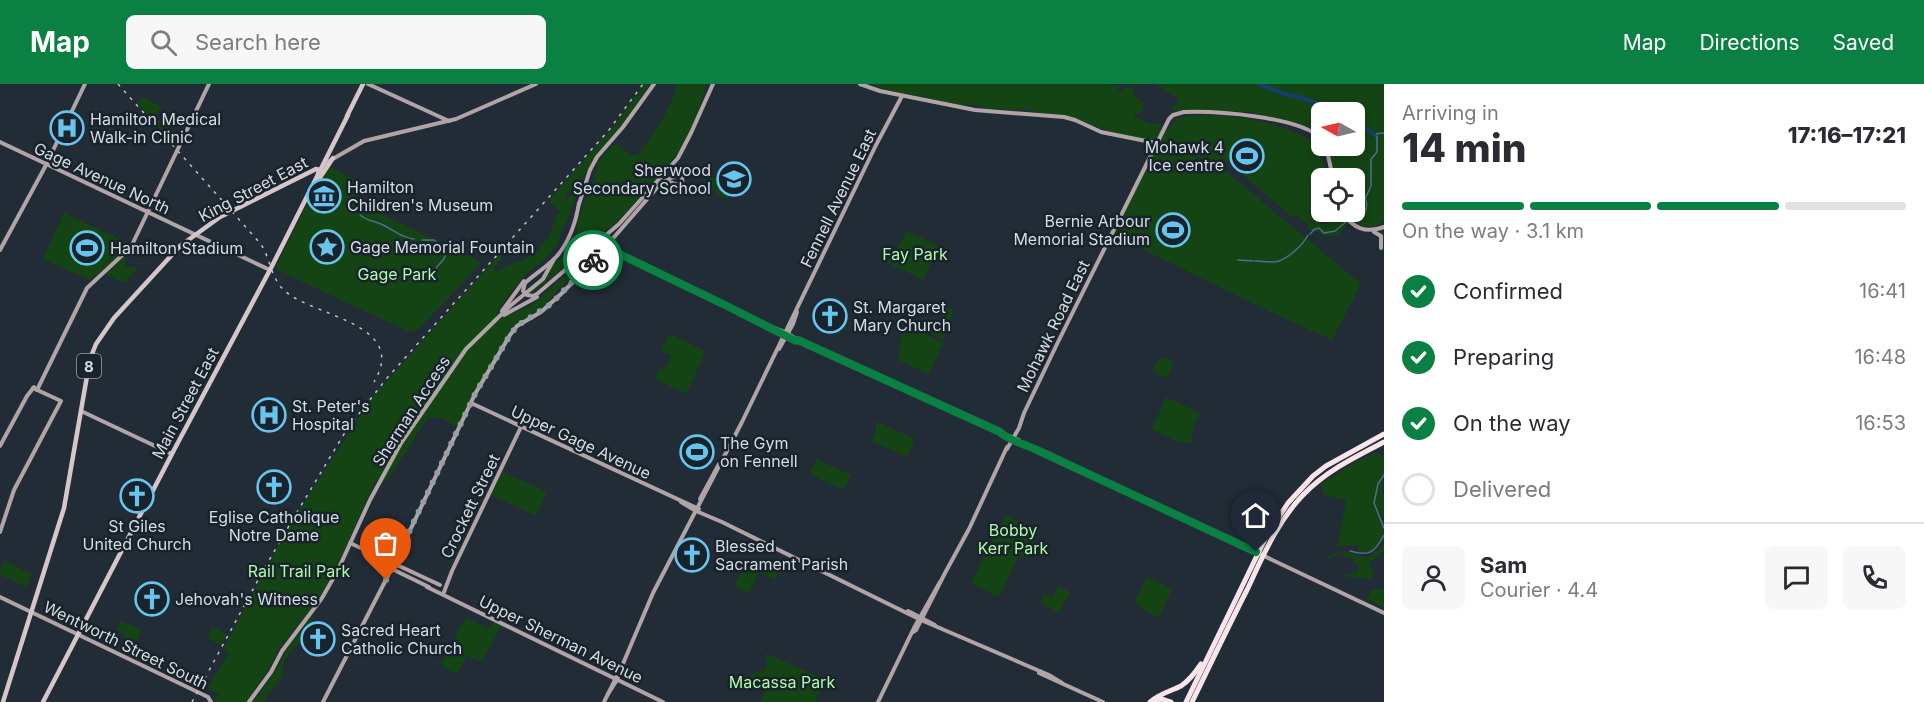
<!DOCTYPE html>
<meta charset="utf-8">
<style>
body{margin:0;font-family:Inter,sans-serif;background:#f7f7f7;color:#2b2b33;height:100vh;display:flex;flex-direction:column;font-size:22px;white-space:nowrap}
*{box-sizing:border-box;margin:0}
p{font-size:20px;color:#7c7c81}
.icon{flex:none;width:33px;height:33px;fill:none;stroke:currentColor;stroke-width:2;stroke-linecap:round;stroke-linejoin:round}
.map{position:relative;flex:1;overflow:hidden}
.drawer{display:flex;flex-direction:column;background:#fff;width:540px}
.drawer>*{flex:none}
.needle{width:39px;rotate:278deg}
.tools{position:absolute;left:1311px;top:18px;display:grid;gap:12px}
.tools a{display:grid;place-items:center;width:54px;height:54px;border-radius:9px;background:#fff;box-shadow:0 3px 9px #0003;font-size:30px}
.pin{position:absolute;display:grid;place-items:center;width:51px;height:51px;color:#fff;margin:-62px -26px;border-radius:50% 50% 50% 0;rotate:-45deg;box-shadow:0 0 6px #0007}
.pin .icon{rotate:45deg}
.courier{position:absolute;display:grid;place-items:center;width:60px;height:60px;margin:-30px;border:4px solid #0b8043;border-radius:50%;background:#fff;color:#222;box-shadow:0 2px 8px #0007}
.overview em{font-style:normal;font-weight:800}
.overview div{display:flex;flex-direction:column-reverse}
.overview{display:flex;align-items:center;justify-content:space-between;height:102px;padding:0 18px}
h1{font-size:39px;font-weight:800;line-height:45px}
.bar{display:grid;grid-template-columns:repeat(4,1fr);gap:9px 6px;align-content:center;height:72px;padding:0 18px}
.bar i{height:8px;border-radius:4px;background:#e1e1e2}
.bar .selected{background:#0b8043}
.bar p{grid-column:span 4}
.line{display:flex;align-items:center;gap:15px;padding:0 18px;border-top:2px solid #e1e1e2}
.line div{flex:1}
.round{display:grid;place-items:center;flex:none;width:63px;height:63px;border-radius:9px;background:#f7f7f7}
ol{padding:0 18px;list-style:none}
li{display:flex;align-items:center;gap:18px;height:66px}
li p{margin-inline-start:auto}
li .icon{padding:6px;border-radius:50%;background:#0b8043;color:#fff;stroke-width:4}
li:last-child{color:#7c7c81}
li i{width:33px;height:33px;border:3px solid #e1e1e2;border-radius:50%}
header{display:flex;align-items:center;gap:36px;box-sizing:border-box;height:84px;padding:0 30px;background:#0b8043;color:#fff}
header strong{font-size:28px}
nav{display:flex;gap:33px;margin-inline-start:auto;font-size:21px}
.search{width:420px;height:54px;background:#f7f7f7;display:flex;align-items:center;gap:15px;box-sizing:border-box;padding:0 21px;border-radius:9px;color:#7c7c81;font-size:22px}
main{display:flex;flex:1;min-height:0}
.map>svg:first-child{display:block}
</style>
<header>
<strong>Map</strong>
<div class="search"><svg class="icon" aria-label="search" viewBox="0 0 24 24"><circle cx="10" cy="10" r="6"/><path d="M15 15l6 6"/></svg>Search here</div>
<nav><a>Map</a><a>Directions</a><a>Saved</a></nav>
</header>
<main>
<div class="map">
<svg width="1384" height="618" viewBox="0 0 1384 618">
<rect width="100%" height="100%" fill="#222c36"/>
<!-- green -->
<g fill="#144413">
<path d="M644 0H650L627 34 592 76 587 88 565 113V116L569 113 578 100 581 101 556 162 544 176 526 190 501 221 496 232 500 235 533 220 587 171 596 168 590 177 559 205 543 224 509 245V248L475 307 457 343 442 334H431L430 333 427 335 386 398 379 396 375 399 337 481 319 515 279 564 267 588 246 618H214L215 612 220 611 208 604 229 569 224 564 278 462 306 416 372 314 505 164H507C505 173 496 178 494 187H497L506 182 526 175 534 170 549 153 557 131 559 129H562L551 120V114L616 40Z"/>
<path d="M677 0H706L699 26 689 51 676 71 659 93 618 137 606 146 583 168 532 209 531 207 547 192 553 177 561 174 575 153 577 148V137L595 93 599 76 612 62 617 61 622 63 630 71H637C651 56 674 20 677 0Z"/>
<path d="M872 0H1111L1112 3 1114 1 1119 2 1118 5 1120 8C1123 5 1128 1 1133 4L1135 12 1139 17 1143 18C1144 23 1144 26 1140 29L1135 30 1134 33 1152 40 1159 39 1162 42 1159 46 1167 48 1177 34C1209 27 1258 34 1289 46 1299 50 1309 55 1319 60L1327 94H1322V128H1326L1322 130 1309 127 1312 134 1319 131V136L1321 137 1320 139 1323 140C1332 138 1343 139 1345 128H1354V94H1339L1337 89 1339 87H1334L1329 65 1332 66 1331 62H1354V28H1322L1321 50 1310 43 1251 28 1173 26V23L1178 19V14L1155 0H1384V133L1379 142 1364 143 1358 139 1352 138 1349 139 1339 150 1326 153 1318 148 1308 146V139L1301 136 1299 131 1293 134 1219 70 1221 76 1220 84 1184 65 1181 71C1172 67 1162 62 1157 53L1153 57 1107 48V46L1101 44 1099 46 1066 32 1040 29 1027 26 988 25 977 21H961L881 4Z"/>
<polygon points="142,13 161,22 155,34 167,40 168,46 178,48 174,56 166,52 138,20"/>
<polygon points="1156,62 1182,72 1185,68 1228,89 1361,200 1332,256 1271,228 1113,151"/>
<polygon points="328,82 362,99 353,117 482,178 419,245 410,248 403,245 275,185 317,98"/>
<polygon points="726,86 738,93 727,115 714,108"/>
<polygon points="711,92 719,97 712,109 704,104"/>
<polygon points="64,129 128,159 129,162 125,167 90,196 43,175"/>
<polygon points="907,147 939,162 923,196 886,178 890,169 896,166"/>
<polygon points="125,172 127,174 124,183 138,183 124,199 105,190"/>
<polygon points="944,222 954,227 950,239 943,236 941,231"/>
<polygon points="939,240 949,242 943,255 931,250 933,244"/>
<polygon points="905,241 943,259 929,290 898,276 901,252"/>
<polygon points="670,250 705,267 687,310 655,295 659,284 664,286 671,272 661,266"/>
<polygon points="1167,274 1174,278 1167,294 1154,288 1155,281 1160,275"/>
<polygon points="1166,313 1200,329 1193,344 1192,359 1179,358 1152,345"/>
<polygon points="878,338 915,355 907,373 872,357 876,347 876,339"/>
<polygon points="1377,369 1382,372 1384,370 1384,391 1374,411 1384,393 1382,409 1384,411 1384,433 1374,424 1382,436 1384,451 1378,463 1372,468 1359,468 1358,461 1338,462 1346,416 1324,411 1321,400 1357,377"/>
<polygon points="816,375 851,391 844,406 810,390"/>
<polygon points="503,388 547,408 536,432 491,411"/>
<polygon points="1006,431 1023,440 1036,454 1028,474 1019,471 999,513 971,499"/>
<path d="M1384 461V468L1373 476H1371L1369 484 1374 486 1370 496 1365 494 1346 493 1345 491 1358 488 1359 482 1354 479V475L1339 470 1330 475 1328 473C1336 469 1342 467 1350 469 1357 470 1362 474 1369 472 1376 470 1379 464 1384 461Z"/>
<polygon points="748,475 779,489 775,496 759,488 749,509 734,502"/>
<polygon points="4,477 32,490 26,503 0,491 0,486"/>
<polygon points="1147,493 1172,505 1159,534 1144,526 1141,522 1134,518"/>
<polygon points="1058,502 1070,508 1059,529 1040,519 1045,509 1052,515"/>
<polygon points="1384,505 1384,524 1367,515 1371,506"/>
<path d="M313 531 314 532C311 539 308 547 303 553 298 560 285 572 283 581 282 585 284 589 281 595 276 604 269 605 264 618H251L258 612 275 587 290 560Z"/>
<polygon points="467,534 490,545 494,538 501,542 482,578 467,572 457,590 441,582 462,539"/>
<polygon points="121,537 141,546 135,560 124,555 126,550 116,546"/>
<polygon points="212,543 227,550 220,561 208,554"/>
<polygon points="765,569 826,596 815,618 760,618 765,606 748,598 752,590 764,586 767,581"/>
</g>
<g fill="none" stroke-linecap="round" stroke-linejoin="round">
<!-- stream -->
<g stroke="#4f6d92" stroke-width="1.5">
<path d="M360 131C367 137 375 137 383 141 394 146 401 154 414 155"/>
<path d="M1350 134 1363 132C1366 127 1368 120 1365 115L1371 102V75L1377 68V53L1374 50 1384 49"/>
<polyline points="1313,146 1319,144 1324,149 1335,147 1347,137"/>
<polyline points="1310,150 1313,147"/>
<path d="M422 156H434L444 163C448 180 439 175 435 187"/>
<polyline points="1238,176 1253,177"/>
<polyline points="1255,177 1274,178"/>
<path d="M1275 178C1287 176 1303 161 1308 151"/>
<polyline points="1384,391 1378,400 1374,419 1384,444"/>
<path d="M1350 467C1370 473 1375 468 1384 451"/>
</g>
<!-- river -->
<g stroke="#153d70" stroke-width="4">
<polyline points="1259,0 1285,10 1303,14 1339,28"/>
<polyline points="1354,35 1374,50"/>
</g>
<!-- secondary -->
<g stroke="#b0a4a7" stroke-width="4">
<polyline points="368,0 449,37"/>
<polyline points="860,0 880,7 975,26 1064,33 1075,36 1101,48 1156,59"/>
<polyline points="0,58 270,186"/>
<polyline points="1326,62 1333,94"/>
<polyline points="324,80 364,57 456,35 536,0"/>
<path d="M660 102 668 98 679 101 682 99C684 93 677 85 671 83"/>
<path d="M579 119C576 137 569 158 557 172 548 182 535 190 525 199L523 207 527 211 533 212 537 210 619 140 678 74 691 49 713 0"/>
<polyline points="579,120 590,86 597,73 623,43 654,0"/>
<path d="M1342 128C1353 144 1365 150 1384 143"/>
<polyline points="1374,148 1381,152 1381,164"/>
<polyline points="605,163 729,222 794,256 798,256 992,345 1019,356 1020,358"/>
<polyline points="0,166 45,83 85,0"/>
<polyline points="502,227 524,197"/>
<polyline points="504,231 537,213"/>
<polyline points="767,241 785,248 798,256"/>
<polyline points="779,265 793,240 797,228"/>
<polyline points="37,306 87,204 131,163 209,0"/>
<polyline points="471,319 699,425"/>
<polyline points="81,327 172,370"/>
<polyline points="1000,348 1001,351 1184,434 1384,529"/>
<polyline points="0,362 27,312 34,303"/>
<path d="M1007 365 1019 344 1024 329 1058 258 1169 35 1173 31 1184 28C1215 27 1299 32 1322 55"/>
<polyline points="700,415 719,380"/>
<polyline points="681,418 696,427 722,438 921,536 1049,591 1062,599"/>
<polyline points="0,448 14,406 61,317 33,304"/>
<polyline points="350,459 440,501"/>
<polyline points="392,485 429,503"/>
<polyline points="427,503 663,618"/>
<polyline points="444,508 452,487 521,343"/>
<polyline points="0,513 208,613 211,618"/>
<polyline points="908,527 935,541"/>
<polyline points="913,548 916,546 945,489 969,445 1007,363"/>
<polyline points="1039,589 1103,618"/>
<polyline points="608,610 617,596 622,582"/>
<polyline points="249,618 271,588 282,567 322,514 338,486 370,416 401,359 466,265 510,222 543,195 554,175"/>
<polyline points="323,618 393,482 475,310 510,251 517,242 541,228 561,210 589,182 662,98 674,93 675,90 672,83"/>
<polyline points="604,618 622,582 653,509 742,338 876,61 902,12"/>
<polyline points="878,618 914,544 940,498"/>
</g>
<!-- primary -->
<g stroke="#d6c6ca" stroke-width="4.5">
<polyline points="347,32 363,0"/>
<polyline points="319,95 333,74"/>
<polyline points="3,618 64,424 90,275 96,260 114,234 180,162 220,133 316,85 319,86 317,94"/>
<polyline points="43,618 174,366 271,184 348,31"/>
</g>
<!-- motorway -->
<g stroke="#f8e4e9" stroke-width="5">
<path d="M1150 618C1159 610 1171 607 1181 602 1190 596 1195 589 1201 580"/>
<polyline points="1156,618 1162,615 1171,618"/>
<polyline points="1186,618 1267,451 1288,419 1313,392 1326,382 1384,350"/>
<path d="M1192 618C1210 581 1228 543 1247 506 1263 472 1277 438 1303 411 1326 387 1355 373 1384 358"/>
</g>
<!-- rail -->
<g stroke="#bdc5cb" stroke-width="1.5" stroke-dasharray="3 6" stroke-linecap="butt">
<path d="M118 0 260 159C271 174 270 195 286 208 316 233 409 240 374 298"/>
<polyline points="192,618 264,485 293,435 347,345 387,294 609,46 643,0"/>
</g>
</g>
<g fill="none" stroke-linecap="round" stroke-linejoin="round">
<!-- done -->
<polyline stroke="#969ea6" stroke-width="6" stroke-dasharray="0 10.8" points="386,496 475,310 510,251 517,242 551,220 593,176"/>
<!-- route -->
<path stroke="#0b8043" stroke-width="8" d="M593 176 605 163 727 222 796 257 798 256 1000 348C1009 357 1025 360 1037 366L1256 468"/>
</g>
<!-- icons -->
<defs>
<symbol id="hospital-ring" viewBox="-11 -11 22 22"><circle r="9.5" fill="#18232b" stroke="#66c4ef" stroke-width="1.5"/><path d="M-5-5h3v3.5h4V-5h3V5h-3V1.5h-4V5h-3Z" fill="#66c4ef"/></symbol>
<symbol id="stadium-ring" viewBox="-11 -11 22 22"><circle r="9.5" fill="#18232b" stroke="#66c4ef" stroke-width="1.5"/><path d="M0-5a6.5 5 0 1 0 0 10a6.5 5 0 1 0 0-10ZM-3.5-1.8h7v3.6h-7Z" fill="#66c4ef"/></symbol>
<symbol id="school-ring" viewBox="-11 -11 22 22"><circle r="9.5" fill="#18232b" stroke="#66c4ef" stroke-width="1.5"/><path d="M0-5L7-2L0 1L-7-2ZM-4 1L0 2.5L4 1V4Q0 6-4 4Z" fill="#66c4ef"/></symbol>
<symbol id="museum-ring" viewBox="-11 -11 22 22"><circle r="9.5" fill="#18232b" stroke="#66c4ef" stroke-width="1.5"/><path d="M0-6L6-3V-2H-6V-3ZM-5-1h2V3h-2ZM-1-1h2V3h-2ZM3-1h2V3H3ZM-6 4H6V6H-6Z" fill="#66c4ef"/></symbol>
<symbol id="sight-ring" viewBox="-11 -11 22 22"><circle r="9.5" fill="#18232b" stroke="#66c4ef" stroke-width="1.5"/><path d="M0-6L1.8-2.2L6-1.7L2.9 1.2L3.7 5.4L0 3.3L-3.7 5.4L-2.9 1.2L-6-1.7L-1.8-2.2Z" fill="#66c4ef"/></symbol>
<symbol id="church-ring" viewBox="-11 -11 22 22"><circle r="9.5" fill="#18232b" stroke="#66c4ef" stroke-width="1.5"/><path d="M-1.2-6h2.4v3.5h3.3v2.4h-3.3V6h-2.4V-.1h-3.3v-2.4h3.3Z" fill="#66c4ef"/></symbol>
</defs>
<g fill-rule="evenodd">
<use href="#hospital-ring" x="48" y="25" width="38" height="38"/>
<use href="#stadium-ring" x="1228" y="53" width="38" height="38"/>
<use href="#school-ring" x="715" y="76" width="38" height="38"/>
<use href="#museum-ring" x="305" y="93" width="38" height="38"/>
<use href="#stadium-ring" x="1154" y="127" width="38" height="38"/>
<use href="#sight-ring" x="308" y="144" width="38" height="38"/>
<use href="#stadium-ring" x="68" y="145" width="38" height="38"/>
<use href="#church-ring" x="811" y="213" width="38" height="38"/>
<use href="#hospital-ring" x="250" y="312" width="38" height="38"/>
<use href="#stadium-ring" x="678" y="349" width="38" height="38"/>
<use href="#church-ring" x="255" y="384" width="38" height="38"/>
<use href="#church-ring" x="118" y="393" width="38" height="38"/>
<use href="#church-ring" x="673" y="452" width="38" height="38"/>
<use href="#church-ring" x="133" y="496" width="38" height="38"/>
<use href="#church-ring" x="299" y="536" width="38" height="38"/>
</g>
<g text-anchor="middle" dominant-baseline="central" stroke-width="5" stroke-linejoin="round" paint-order="stroke">
<!-- shield labels -->
<rect fill="#18232b" stroke="#9ca4ab" stroke-width="1.5" x="77" y="270" width="24" height="24" rx="4.5"/>
<g font-size="15" font-weight="bold" fill="#d5dce2">
<text x="89" y="282">8</text>
</g>
<!-- poi labels -->
<g font-size="16" fill="#d5dce2" stroke="#18232b" text-anchor="start">
<text x="90" y="35">Hamilton Medical<tspan x="90" dy="18">Walk-in Clinic</tspan></text>
<text x="1224" y="63" text-anchor="end">Mohawk 4<tspan x="1224" dy="18">Ice centre</tspan></text>
<text x="711" y="86" text-anchor="end">Sherwood<tspan x="711" dy="18">Secondary School</tspan></text>
<text x="347" y="103">Hamilton<tspan x="347" dy="18">Children's Museum</tspan></text>
<text x="1150" y="137" text-anchor="end">Bernie Arbour<tspan x="1150" dy="18">Memorial Stadium</tspan></text>
<text x="350" y="163">Gage Memorial Fountain</text>
<text x="110" y="164">Hamilton Stadium</text>
<text x="853" y="223">St. Margaret<tspan x="853" dy="18">Mary Church</tspan></text>
<text x="292" y="322">St. Peter's<tspan x="292" dy="18">Hospital</tspan></text>
<text x="720" y="359">The Gym<tspan x="720" dy="18">on Fennell</tspan></text>
<text x="274" y="433" text-anchor="middle">Eglise Catholique<tspan x="274" dy="18">Notre Dame</tspan></text>
<text x="137" y="442" text-anchor="middle">St Giles<tspan x="137" dy="18">United Church</tspan></text>
<text x="715" y="462">Blessed<tspan x="715" dy="18">Sacrament Parish</tspan></text>
<text x="175" y="515">Jehovah's Witness</text>
<text x="341" y="546">Sacred Heart<tspan x="341" dy="18">Catholic Church</tspan></text>
</g>
<!-- street labels -->
<g font-size="16" fill="#d5dce2" stroke="#18232b">
<text transform="translate(102 94) rotate(25)">Gage Avenue North</text>
<text transform="translate(253 105) rotate(-28)">King Street East</text>
<text transform="translate(838 114) rotate(-64)">Fennell Avenue East</text>
<text transform="translate(1053 242) rotate(-64)">Mohawk Road East</text>
<text transform="translate(185 319) rotate(-62)">Main Street East</text>
<text transform="translate(411 327) rotate(-57)">Sherman Access</text>
<text transform="translate(581 358) rotate(25)">Upper Gage Avenue</text>
<text transform="translate(470 422) rotate(-64)">Crockett Street</text>
<text transform="translate(561 555) rotate(26)">Upper Sherman Avenue</text>
<text transform="translate(126 561) rotate(26)">Wentworth Street South</text>
</g>
<!-- park labels -->
<g font-size="16" fill="#b0faab" stroke="#18232b">
<text x="915" y="170">Fay Park</text>
<text x="397" y="190">Gage Park</text>
<text x="1013" y="446">Bobby<tspan x="1013" dy="18">Kerr Park</tspan></text>
<text x="299" y="487">Rail Trail Park</text>
<text x="782" y="598">Macassa Park</text>
</g>
</g>
</svg>
<div class="tools">
<a><svg class="needle" viewBox="-14 -14 28 28"><path d="M0-13l5 13h-10z" fill="#e53935"/><path d="M0 13l5-13h-10z" fill="#7c7c81"/></svg></a>
<a><svg class="icon" aria-label="locate" viewBox="0 0 24 24"><circle cx="12" cy="12" r="6"/><path d="M12 2v4M12 18v4M2 12h4M18 12h4"/></svg></a>
</div>
<div class="pin" style="left:386px;top:496px;background:#ea580c"><svg class="icon" aria-label="bag" viewBox="0 0 24 24"><path d="M5 8h14l-1 12H6zM9 8a3 3 0 0 1 6 0"/></svg></div>
<div class="pin" style="left:1256px;top:468px;background:#1f2937"><svg class="icon" aria-label="home" viewBox="0 0 24 24"><path d="M3 11l9-7 9 7M6 9v11h12V9"/></svg></div>
<div class="courier" style="left:593px;top:176px"><svg class="icon" aria-label="bike" viewBox="0 0 24 24"><circle cx="6" cy="16" r="4"/><circle cx="18" cy="16" r="4"/><path d="M6 16l4-8h5l3 8M10 8l3 8H6M13 5h3"/></svg></div>
</div>
<section class="drawer">
<div class="overview"><div><h1>14 min</h1><p>Arriving in</p></div><em>17:16–17:21</em></div>
<div class="bar"><i class="selected"></i><i class="selected"></i><i class="selected"></i><i></i><p>On the way · 3.1 km</p></div>
<ol>
<li><svg class="icon" aria-label="check" viewBox="0 0 24 24"><path d="M5 12l5 5 9-10"/></svg>Confirmed<p>16:41</p></li>
<li><svg class="icon" aria-label="check" viewBox="0 0 24 24"><path d="M5 12l5 5 9-10"/></svg>Preparing<p>16:48</p></li>
<li><svg class="icon" aria-label="check" viewBox="0 0 24 24"><path d="M5 12l5 5 9-10"/></svg>On the way<p>16:53</p></li>
<li><i></i>Delivered</li>
</ol>
<div class="line" style="height:108px"><a class="round"><svg class="icon" aria-label="person" viewBox="0 0 24 24"><circle cx="12" cy="8" r="4"/><path d="M4 21q1-7 8-7t8 7"/></svg></a><div><b>Sam</b><p>Courier · 4.4</p></div><a class="round"><svg class="icon" aria-label="chat" viewBox="0 0 24 24"><path d="M4 5h16v11H9l-5 4z"/></svg></a><a class="round"><svg class="icon" aria-label="phone" viewBox="0 0 24 24"><path d="M5 4h4l2 5-3 2q2 4 5 5l2-3 5 2v4C11 20 4 13 5 4z"/></svg></a></div>
</section>
</main>
